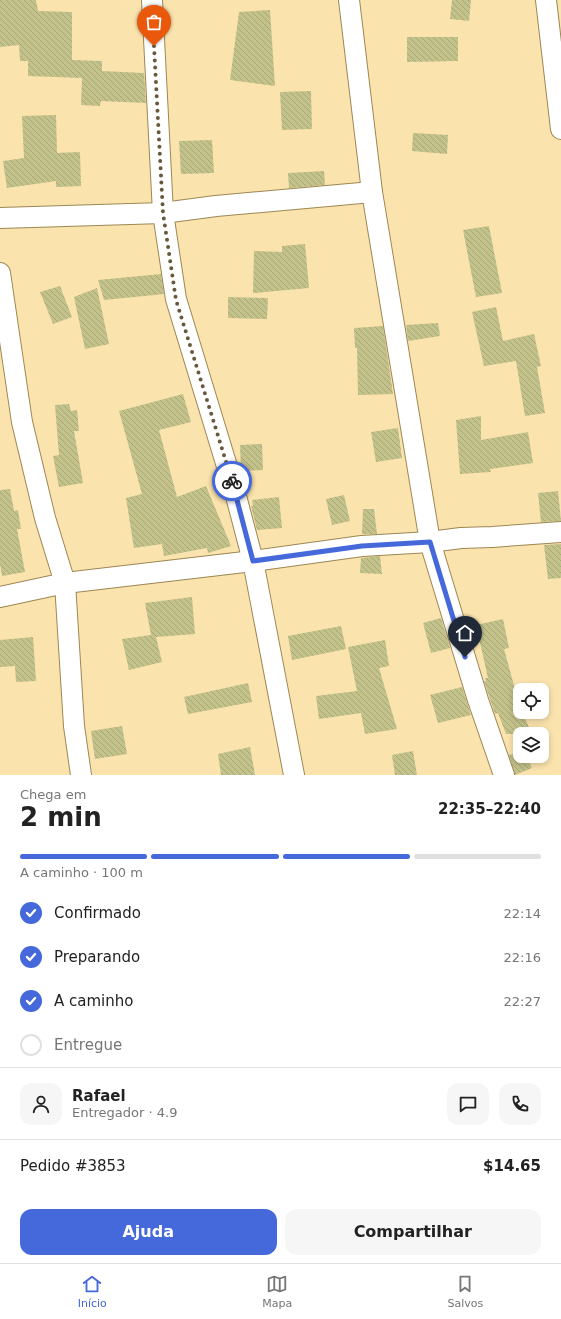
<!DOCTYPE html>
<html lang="pt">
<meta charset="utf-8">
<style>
body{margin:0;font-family:"DejaVu Sans",sans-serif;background:#f6f6f6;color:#222;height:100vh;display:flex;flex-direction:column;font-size:15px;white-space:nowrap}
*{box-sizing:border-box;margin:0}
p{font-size:13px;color:#767676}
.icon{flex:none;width:22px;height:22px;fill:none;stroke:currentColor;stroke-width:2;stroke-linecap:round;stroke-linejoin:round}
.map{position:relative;height:775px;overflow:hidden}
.drawer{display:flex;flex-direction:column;background:#fff;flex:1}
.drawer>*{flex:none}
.fabs{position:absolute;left:513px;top:683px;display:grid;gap:8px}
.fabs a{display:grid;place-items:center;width:36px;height:36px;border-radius:8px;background:#fff;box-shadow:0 2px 6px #0003;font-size:20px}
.pin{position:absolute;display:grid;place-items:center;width:34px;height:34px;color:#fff;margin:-41px -17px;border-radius:50% 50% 50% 0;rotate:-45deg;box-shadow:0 0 4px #0007}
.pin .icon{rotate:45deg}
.courier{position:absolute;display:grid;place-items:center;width:40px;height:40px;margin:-20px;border:3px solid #4568db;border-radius:50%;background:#fff;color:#222;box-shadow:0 1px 5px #0007}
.overview em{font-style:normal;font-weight:700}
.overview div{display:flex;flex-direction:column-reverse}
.overview{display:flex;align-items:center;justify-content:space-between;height:68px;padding:0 20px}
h1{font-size:26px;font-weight:700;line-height:30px}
.bar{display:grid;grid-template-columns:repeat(4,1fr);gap:6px 4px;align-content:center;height:48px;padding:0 20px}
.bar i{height:5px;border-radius:3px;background:#e0e0e0}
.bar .on{background:#4568db}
.bar p{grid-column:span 4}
.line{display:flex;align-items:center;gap:10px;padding:0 20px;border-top:1px solid #e0e0e0}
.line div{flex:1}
.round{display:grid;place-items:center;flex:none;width:42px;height:42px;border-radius:12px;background:#f6f6f6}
ol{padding:0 20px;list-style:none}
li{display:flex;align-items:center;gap:12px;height:44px}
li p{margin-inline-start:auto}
li .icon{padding:4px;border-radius:50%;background:#4568db;color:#fff;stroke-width:4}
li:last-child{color:#767676}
li i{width:22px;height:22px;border:2px solid #e0e0e0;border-radius:50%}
.primary-button{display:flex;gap:8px;margin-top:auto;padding:8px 20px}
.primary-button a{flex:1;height:46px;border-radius:12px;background:#4568db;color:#fff;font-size:16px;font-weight:700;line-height:46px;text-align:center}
.primary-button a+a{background:#f6f6f6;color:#222}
.tabs{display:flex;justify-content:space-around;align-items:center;height:56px;border-top:1px solid #e0e0e0;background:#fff;font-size:11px;color:#767676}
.tabs a{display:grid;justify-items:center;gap:2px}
.tabs .on{color:#4568db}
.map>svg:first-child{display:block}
</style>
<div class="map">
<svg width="561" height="775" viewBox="0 0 561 775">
<defs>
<pattern id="building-back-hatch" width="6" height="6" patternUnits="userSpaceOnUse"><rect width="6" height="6" fill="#c3c28b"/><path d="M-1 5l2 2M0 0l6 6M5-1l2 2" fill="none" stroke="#a7a676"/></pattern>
</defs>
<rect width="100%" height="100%" fill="#fbe3ad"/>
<!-- building -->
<g fill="url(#building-back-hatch)">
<polygon points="0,0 36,0 38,11 72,12 72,60 102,61 102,71 144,73 146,103 101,101 100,106 81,105 82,78 28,76 28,61 20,61 19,45 0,47"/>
<polygon points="452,0 471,0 469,21 450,19"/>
<polygon points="270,10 275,86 230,80 239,12"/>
<polygon points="407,37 458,37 458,61 407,62"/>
<polygon points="311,91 312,129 282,130 280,92"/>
<polygon points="56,115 57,153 80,152 81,186 56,187 56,181 7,188 3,161 24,158 22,116"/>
<polygon points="413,133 448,135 447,154 412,151"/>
<polygon points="212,140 214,173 181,174 179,141"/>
<polygon points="324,171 325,185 289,188 288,173"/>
<polygon points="489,226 502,293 476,297 463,230"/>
<polygon points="305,244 309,288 253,293 254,251 282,252 282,246"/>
<polygon points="161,274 164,294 104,300 98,280"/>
<polygon points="60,286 72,317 53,324 40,292"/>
<polygon points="97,288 109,344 85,349 74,297"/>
<polygon points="228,297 268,298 267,319 228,318"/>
<polygon points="496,307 503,341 534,334 541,366 537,367 545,413 525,416 516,361 484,366 472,312"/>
<polygon points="438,323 440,336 408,341 406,325"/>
<polygon points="383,326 393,394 358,395 357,348 355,348 354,328"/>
<polygon points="183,394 191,422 159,430 177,497 206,486 231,546 208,553 207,548 164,556 162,544 134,548 126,498 142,494 119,411"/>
<polygon points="69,404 71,411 77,410 79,431 74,431 83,483 59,487 53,456 59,455 55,405"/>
<polygon points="481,416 481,440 528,432 533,463 490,469 491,472 460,474 456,420"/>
<polygon points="398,428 402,458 376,462 371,432"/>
<polygon points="262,444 263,470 241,471 240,445"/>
<polygon points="10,489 14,511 18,510 21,529 17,529 25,572 2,576 0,564 0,490"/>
<polygon points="558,491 561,521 541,522 538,493"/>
<polygon points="344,495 350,521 332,525 326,499"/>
<polygon points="279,497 282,528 257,530 251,506 253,506 252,500"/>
<polygon points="363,509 374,509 377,534 362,534"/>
<polygon points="561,544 561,578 548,579 544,545"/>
<polygon points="380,556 382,574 360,573 361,558"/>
<polygon points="192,597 195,634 156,637 162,662 129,670 122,639 151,635 145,603"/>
<polygon points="441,618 450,648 431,653 423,623"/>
<polygon points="503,619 509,648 504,649 520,707 520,712 522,712 532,734 506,734 498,713 495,714 484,681 486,681 485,678 488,678 476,625"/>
<polygon points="341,626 346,649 292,660 288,636"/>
<polygon points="33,637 36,681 16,682 15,666 0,667 0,640"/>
<polygon points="385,640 389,666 379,668 397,729 365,734 361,713 319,719 316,696 357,691 348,647"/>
<polygon points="248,683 252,702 188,714 184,697"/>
<polygon points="462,687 471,715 438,723 430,695"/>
<polygon points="122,726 127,754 95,759 91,731"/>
<polygon points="250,747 255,775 221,775 218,754"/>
<polygon points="413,751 417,775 395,775 392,755"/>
<polygon points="520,751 520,756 526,756 532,768 515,775 509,755"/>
</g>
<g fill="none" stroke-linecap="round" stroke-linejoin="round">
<defs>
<g id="street">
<polyline points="152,0 163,213 176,299 236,496 253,561 294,775"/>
<polyline points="349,0 372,192 430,542 478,700 504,775"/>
<polyline points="546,0 561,129"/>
<polyline points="0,218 163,213 216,206 372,192"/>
<polyline points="0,273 22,422 45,518 65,583 74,726 81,775"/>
<polyline points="0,597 65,583 253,561 362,546 430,542 461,538 492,537 561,532"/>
</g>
</defs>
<!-- street casing -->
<use href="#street" stroke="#9c8754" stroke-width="22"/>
<!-- street -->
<use href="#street" stroke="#fff" stroke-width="20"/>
</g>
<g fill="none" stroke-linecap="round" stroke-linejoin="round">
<!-- done -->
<polyline stroke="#67593d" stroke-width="4" stroke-dasharray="0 7.2" points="154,46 163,213 176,300 232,481"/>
<!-- route -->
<polyline stroke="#4568db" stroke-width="5" points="232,481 253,561 362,546 430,542 465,657"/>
</g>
</svg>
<div class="fabs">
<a><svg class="icon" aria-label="locate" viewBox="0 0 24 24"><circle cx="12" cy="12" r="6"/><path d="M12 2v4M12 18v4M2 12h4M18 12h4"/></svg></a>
<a><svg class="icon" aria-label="layers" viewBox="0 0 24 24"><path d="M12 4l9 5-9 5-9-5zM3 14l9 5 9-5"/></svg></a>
</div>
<div class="pin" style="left:154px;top:46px;background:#ea580c"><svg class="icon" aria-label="bag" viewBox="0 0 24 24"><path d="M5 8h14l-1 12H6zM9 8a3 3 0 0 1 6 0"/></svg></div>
<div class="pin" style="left:465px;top:657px;background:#1f2937"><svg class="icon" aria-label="home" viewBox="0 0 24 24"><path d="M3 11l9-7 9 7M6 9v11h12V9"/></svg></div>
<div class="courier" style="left:232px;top:481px"><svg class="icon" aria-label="bike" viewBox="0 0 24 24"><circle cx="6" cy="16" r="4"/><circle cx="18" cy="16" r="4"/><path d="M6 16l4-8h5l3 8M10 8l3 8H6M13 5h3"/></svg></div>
</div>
<section class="drawer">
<div class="overview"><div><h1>2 min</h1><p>Chega em</p></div><em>22:35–22:40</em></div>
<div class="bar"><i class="on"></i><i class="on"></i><i class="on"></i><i></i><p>A caminho · 100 m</p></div>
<ol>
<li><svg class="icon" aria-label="check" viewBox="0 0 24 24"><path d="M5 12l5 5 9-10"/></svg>Confirmado<p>22:14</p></li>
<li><svg class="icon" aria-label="check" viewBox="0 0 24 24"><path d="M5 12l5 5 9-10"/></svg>Preparando<p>22:16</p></li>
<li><svg class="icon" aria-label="check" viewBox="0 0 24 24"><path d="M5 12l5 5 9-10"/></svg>A caminho<p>22:27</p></li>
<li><i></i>Entregue</li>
</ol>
<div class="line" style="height:72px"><a class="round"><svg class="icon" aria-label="person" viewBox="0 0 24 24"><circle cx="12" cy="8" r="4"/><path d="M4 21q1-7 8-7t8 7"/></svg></a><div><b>Rafael</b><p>Entregador · 4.9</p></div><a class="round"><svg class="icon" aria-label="chat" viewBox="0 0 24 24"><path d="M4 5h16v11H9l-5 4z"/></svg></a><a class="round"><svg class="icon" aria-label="phone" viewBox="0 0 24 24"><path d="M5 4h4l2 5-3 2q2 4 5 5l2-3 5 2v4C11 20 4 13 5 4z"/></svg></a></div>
<div class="line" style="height:52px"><div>Pedido #3853</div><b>$14.65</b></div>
<div class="primary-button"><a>Ajuda</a><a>Compartilhar</a></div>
</section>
<nav class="tabs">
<a class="on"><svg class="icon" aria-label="home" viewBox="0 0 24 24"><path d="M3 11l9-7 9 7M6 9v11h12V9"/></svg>Início</a>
<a><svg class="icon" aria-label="map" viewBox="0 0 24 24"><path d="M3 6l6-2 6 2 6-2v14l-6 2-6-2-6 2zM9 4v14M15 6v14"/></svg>Mapa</a>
<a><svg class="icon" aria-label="saved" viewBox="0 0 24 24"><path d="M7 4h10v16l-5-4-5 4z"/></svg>Salvos</a>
</nav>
